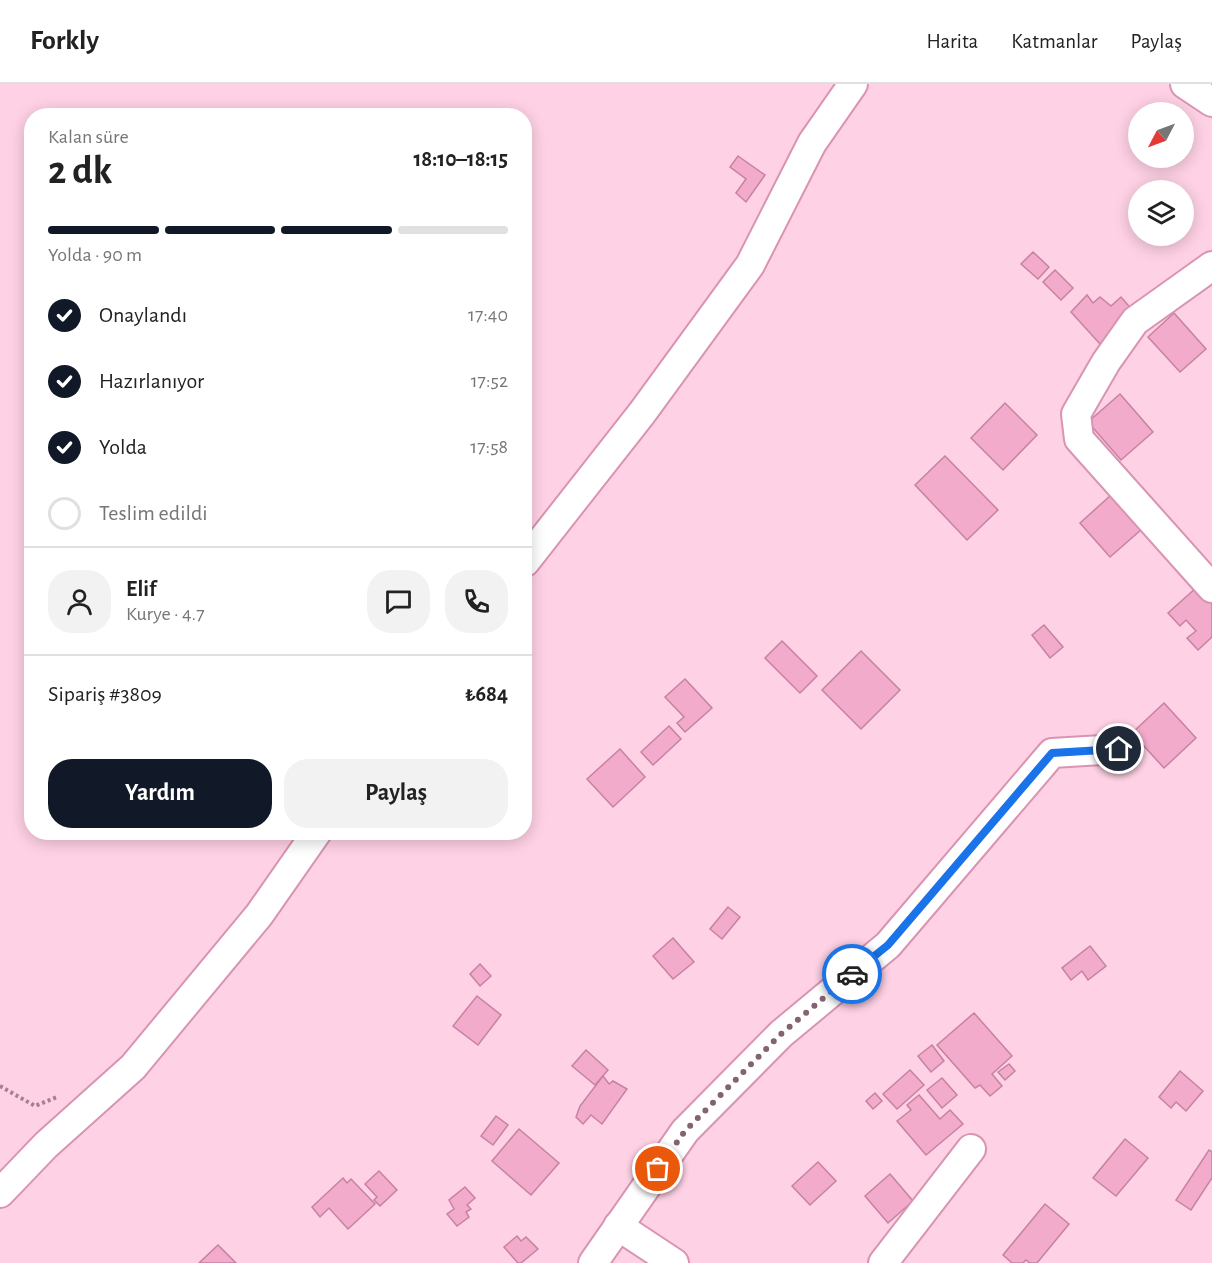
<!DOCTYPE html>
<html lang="tr">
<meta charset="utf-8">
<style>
body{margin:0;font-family:"Alegreya Sans",sans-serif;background:#f2f2f2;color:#222;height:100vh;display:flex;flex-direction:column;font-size:22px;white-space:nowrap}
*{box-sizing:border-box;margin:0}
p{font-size:20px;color:#767676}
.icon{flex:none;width:33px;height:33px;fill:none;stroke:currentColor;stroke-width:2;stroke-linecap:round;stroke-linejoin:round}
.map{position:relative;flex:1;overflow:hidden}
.sheet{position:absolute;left:24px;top:24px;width:508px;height:732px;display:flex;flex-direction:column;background:#fff;border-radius:24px;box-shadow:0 3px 15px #0003}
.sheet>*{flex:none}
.needle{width:39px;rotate:229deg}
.buttons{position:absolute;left:1128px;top:18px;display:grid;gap:12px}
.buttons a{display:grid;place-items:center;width:66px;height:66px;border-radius:50%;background:#fff;box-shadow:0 3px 15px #0003;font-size:30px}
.pin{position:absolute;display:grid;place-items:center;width:51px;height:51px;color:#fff;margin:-26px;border:3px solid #fff;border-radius:50%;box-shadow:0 2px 6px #0007}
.courier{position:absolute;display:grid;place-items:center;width:60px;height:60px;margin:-30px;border:4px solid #1a73e8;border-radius:50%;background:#fff;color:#222;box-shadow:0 2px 8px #0007}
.summary em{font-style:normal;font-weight:700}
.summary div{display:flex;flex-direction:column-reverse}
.summary{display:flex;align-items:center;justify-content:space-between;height:102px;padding:0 24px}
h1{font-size:39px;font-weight:700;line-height:45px}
.bar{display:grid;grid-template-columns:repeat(4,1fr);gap:9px 6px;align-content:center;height:72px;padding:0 24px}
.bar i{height:8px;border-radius:4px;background:#e0e0e0}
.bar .active{background:#111827}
.bar p{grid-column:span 4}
.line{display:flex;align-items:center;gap:15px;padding:0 24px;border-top:2px solid #e0e0e0}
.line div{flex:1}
.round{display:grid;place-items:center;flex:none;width:63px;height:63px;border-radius:24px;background:#f2f2f2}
ol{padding:0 24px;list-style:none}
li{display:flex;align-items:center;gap:18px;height:66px}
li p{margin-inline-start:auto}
li .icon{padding:6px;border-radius:50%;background:#111827;color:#fff;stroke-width:4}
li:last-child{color:#767676}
li i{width:33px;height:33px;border:3px solid #e0e0e0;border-radius:50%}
.cta{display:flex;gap:12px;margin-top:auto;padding:12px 24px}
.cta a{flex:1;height:69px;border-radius:24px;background:#111827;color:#fff;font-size:24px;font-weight:700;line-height:69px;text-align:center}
.cta a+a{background:#f2f2f2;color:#222}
header{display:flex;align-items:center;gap:36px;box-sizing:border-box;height:84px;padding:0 30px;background:#fff;border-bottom:2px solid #e0e0e0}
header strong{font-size:28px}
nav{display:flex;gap:33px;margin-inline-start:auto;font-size:21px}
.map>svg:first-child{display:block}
</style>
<header>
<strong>Forkly</strong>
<nav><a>Harita</a><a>Katmanlar</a><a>Paylaş</a></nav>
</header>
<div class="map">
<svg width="1212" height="1179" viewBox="0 0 1212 1179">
<rect width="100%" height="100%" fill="#fed1e4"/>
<!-- building -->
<g fill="#f3abcb" stroke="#c682a1" stroke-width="1.5">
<polygon points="738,72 765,91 746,118 736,109 746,95 730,83"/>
<polygon points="1033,168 1049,183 1038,195 1021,180"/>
<polygon points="1055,186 1073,204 1061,216 1043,198"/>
<polygon points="1087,211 1093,219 1100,213 1111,222 1121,213 1134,228 1100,260 1071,228"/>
<polygon points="1174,229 1206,265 1180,288 1148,253"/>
<polygon points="1120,310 1153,348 1121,376 1088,338"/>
<polygon points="1005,319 1037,351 1003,386 971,354"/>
<polygon points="945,372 998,426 967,456 915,401"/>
<polygon points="1111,411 1142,445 1110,473 1080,439"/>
<polygon points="1197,503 1212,519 1212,553 1198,566 1187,554 1196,547 1186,536 1180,542 1168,529"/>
<polygon points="1044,541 1063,563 1050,574 1032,551"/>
<polygon points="782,557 817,592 800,609 765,574"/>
<polygon points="861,567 900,606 861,645 822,606"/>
<polygon points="685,595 712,624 685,648 677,639 684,633 665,613"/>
<polygon points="1164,619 1196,654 1164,684 1132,649"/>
<polygon points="669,642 681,655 653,681 641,668"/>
<polygon points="620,665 645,693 613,723 587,695"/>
<polygon points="728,823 740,833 722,855 710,845"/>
<polygon points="673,854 694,878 673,895 653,872"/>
<polygon points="1090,862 1106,882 1088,896 1082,887 1071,896 1062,884"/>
<polygon points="480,880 491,892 480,902 470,890"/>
<polygon points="477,912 501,931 478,961 453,942"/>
<polygon points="974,929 1012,972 992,990 1002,1002 990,1012 980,1001 975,1004 937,961"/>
<polygon points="932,961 944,977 931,988 918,972"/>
<polygon points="586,966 608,986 595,1001 572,982"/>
<polygon points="1009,980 1015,987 1005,996 998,988"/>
<polygon points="910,986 924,1001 897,1025 883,1010"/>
<polygon points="1180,987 1203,1007 1186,1027 1176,1018 1171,1024 1159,1013"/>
<polygon points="603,992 609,1000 613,997 627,1005 602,1040 591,1031 583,1040 576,1033 580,1022"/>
<polygon points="942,994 957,1011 942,1024 927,1006"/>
<polygon points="875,1009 882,1017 873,1025 866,1017"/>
<polygon points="919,1011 940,1035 950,1026 963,1040 926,1071 897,1037 911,1026 907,1021"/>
<polygon points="496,1032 508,1041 493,1061 481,1052"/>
<polygon points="519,1045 559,1079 531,1111 492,1077"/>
<polygon points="1125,1055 1148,1074 1116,1112 1093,1094"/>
<polygon points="1209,1066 1212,1068 1212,1094 1191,1126 1176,1116"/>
<polygon points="818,1078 836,1097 810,1121 792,1102"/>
<polygon points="379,1087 397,1106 380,1122 374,1116 377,1113 365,1100"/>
<polygon points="890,1090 913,1117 888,1139 865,1112"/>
<polygon points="343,1094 347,1099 351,1095 375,1120 348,1145 329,1124 320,1133 312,1123"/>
<polygon points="465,1103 475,1114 467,1121 471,1125 466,1128 469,1133 457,1142 447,1130 454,1125 449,1116"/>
<polygon points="1045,1120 1069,1140 1037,1179 1030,1179 1026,1176 1023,1179 1012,1179 1003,1171"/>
<polygon points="517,1152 521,1157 526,1153 538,1165 521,1179 518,1179 504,1163"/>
<polygon points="218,1161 236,1179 199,1179"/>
</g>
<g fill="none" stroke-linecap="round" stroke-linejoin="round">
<defs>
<g id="minor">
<polyline points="1185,0 1212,18"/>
<polyline points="1212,182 1135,237 1106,278 1076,330 1079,355 1212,504"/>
<polyline points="525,478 642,329 750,181 812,59 853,0"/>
<polyline points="0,1109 46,1061 133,983 259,831 317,748"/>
<polyline points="618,1142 674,1179"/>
<polyline points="593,1179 685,1047 781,950 888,861 1052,669 1119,665"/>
<polyline points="883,1179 971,1065"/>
</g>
</defs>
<!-- minor casing -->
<use href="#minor" stroke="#d994b3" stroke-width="32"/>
<!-- path -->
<polyline stroke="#a58090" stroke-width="4" stroke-dasharray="3 3" stroke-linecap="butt" points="0,1002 35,1022 57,1013"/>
<!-- minor -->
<use href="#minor" stroke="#fff" stroke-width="28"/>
</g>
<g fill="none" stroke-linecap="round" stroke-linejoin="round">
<!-- done -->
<polyline stroke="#846271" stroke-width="6" stroke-dasharray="0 10.8" points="658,1085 685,1047 781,950 852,890"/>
<!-- route -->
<polyline stroke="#1a73e8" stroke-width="8" points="852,890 888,861 1052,669 1119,665"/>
</g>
</svg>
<div class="buttons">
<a><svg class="needle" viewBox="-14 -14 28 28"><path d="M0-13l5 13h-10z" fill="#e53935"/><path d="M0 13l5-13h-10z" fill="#767676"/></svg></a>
<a><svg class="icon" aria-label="layers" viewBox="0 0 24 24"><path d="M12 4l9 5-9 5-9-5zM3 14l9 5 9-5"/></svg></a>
</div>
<div class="pin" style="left:658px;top:1085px;background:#ea580c"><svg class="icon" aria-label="bag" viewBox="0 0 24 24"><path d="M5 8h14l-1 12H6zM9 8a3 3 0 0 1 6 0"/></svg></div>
<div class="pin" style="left:1119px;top:665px;background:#1f2937"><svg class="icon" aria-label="home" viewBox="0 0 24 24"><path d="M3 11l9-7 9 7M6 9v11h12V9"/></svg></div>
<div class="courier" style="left:852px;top:890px"><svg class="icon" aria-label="car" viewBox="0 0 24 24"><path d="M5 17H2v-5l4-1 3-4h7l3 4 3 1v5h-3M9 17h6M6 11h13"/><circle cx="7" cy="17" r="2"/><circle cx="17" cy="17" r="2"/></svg></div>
<section class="sheet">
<div class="summary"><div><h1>2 dk</h1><p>Kalan süre</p></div><em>18:10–18:15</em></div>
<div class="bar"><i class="active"></i><i class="active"></i><i class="active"></i><i></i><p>Yolda · 90 m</p></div>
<ol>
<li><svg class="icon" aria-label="check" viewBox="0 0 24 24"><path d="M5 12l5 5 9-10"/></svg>Onaylandı<p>17:40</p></li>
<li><svg class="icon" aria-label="check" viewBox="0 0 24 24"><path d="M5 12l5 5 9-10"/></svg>Hazırlanıyor<p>17:52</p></li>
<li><svg class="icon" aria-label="check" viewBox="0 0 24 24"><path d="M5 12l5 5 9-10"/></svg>Yolda<p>17:58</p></li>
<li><i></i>Teslim edildi</li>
</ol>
<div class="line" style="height:108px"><a class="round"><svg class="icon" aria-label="person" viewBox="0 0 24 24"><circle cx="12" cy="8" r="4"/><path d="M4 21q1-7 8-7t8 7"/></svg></a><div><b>Elif</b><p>Kurye · 4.7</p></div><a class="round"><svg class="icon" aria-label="chat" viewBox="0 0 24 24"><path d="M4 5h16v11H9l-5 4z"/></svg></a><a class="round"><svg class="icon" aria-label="phone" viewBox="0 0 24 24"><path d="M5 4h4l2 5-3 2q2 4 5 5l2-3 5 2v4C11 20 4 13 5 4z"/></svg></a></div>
<div class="line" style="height:78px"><div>Sipariş #3809</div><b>₺684</b></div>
<div class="cta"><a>Yardım</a><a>Paylaş</a></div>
</section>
</div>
